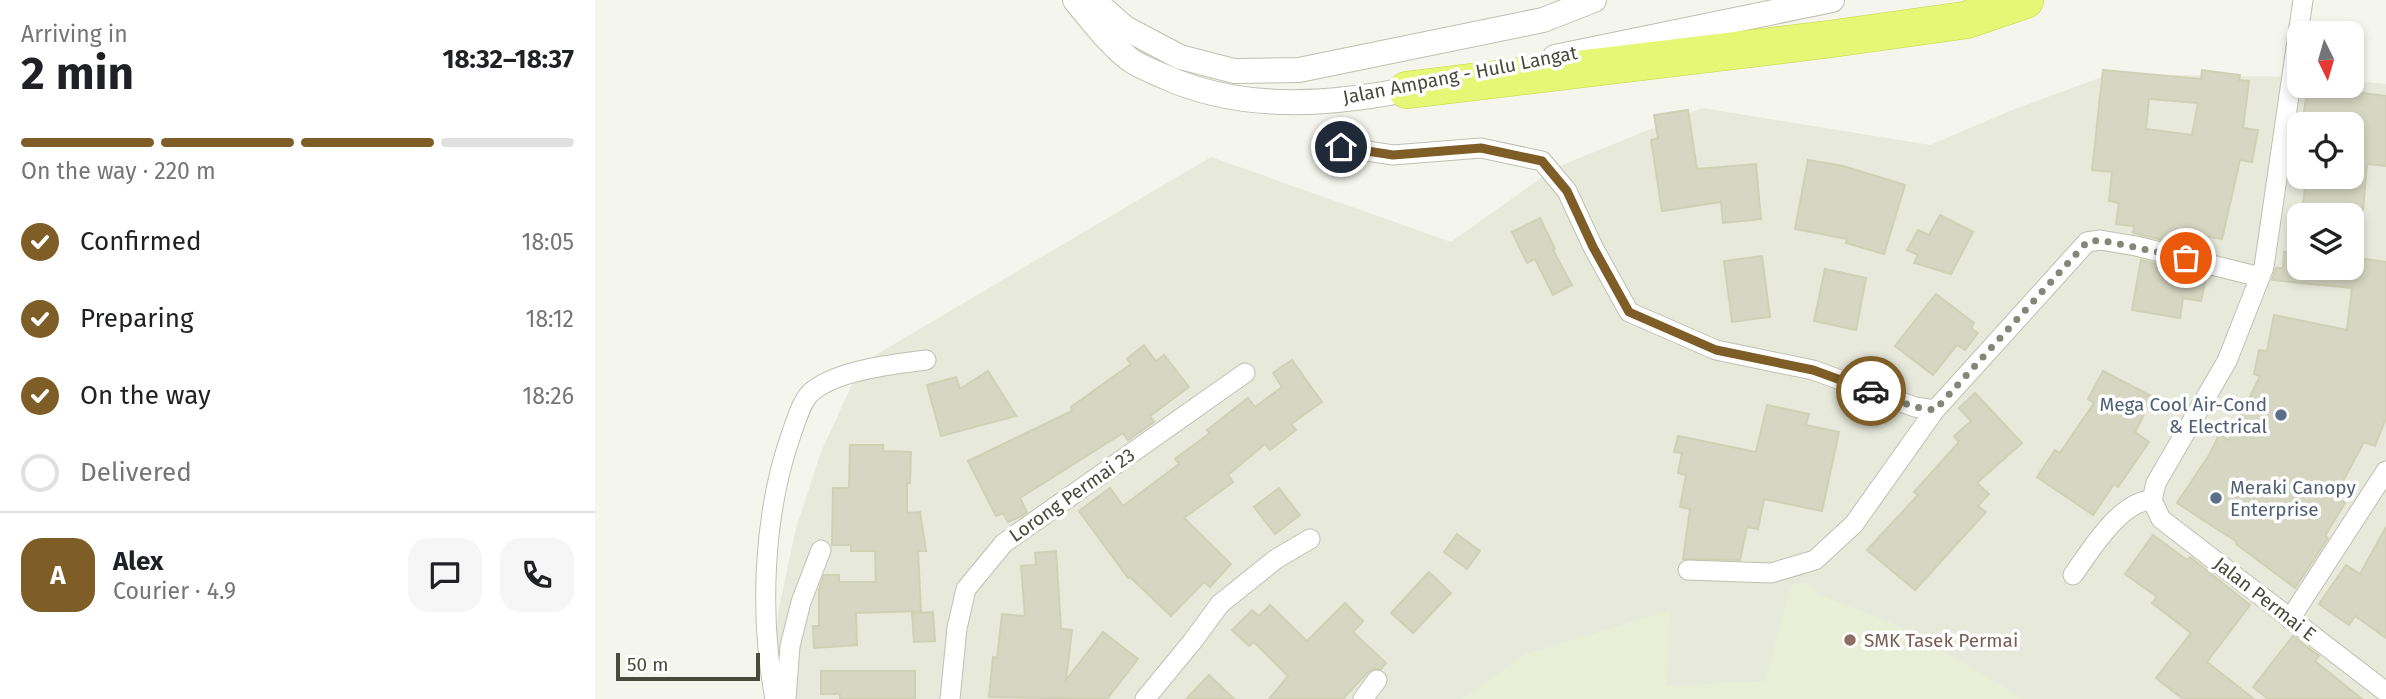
<!DOCTYPE html>
<meta charset="utf-8">
<style>
body{margin:0;font-family:"Fira Sans",sans-serif;background:#f6f6f6;color:#202124;height:100vh;display:flex;flex-direction:column;font-size:26px;white-space:nowrap}
*{box-sizing:border-box;margin:0}
p{font-size:23px;color:#757577}
.icon{flex:none;width:38px;height:38px;fill:none;stroke:currentColor;stroke-width:2;stroke-linecap:round;stroke-linejoin:round}
.map{position:relative;flex:1;overflow:hidden}
.drawer{display:flex;flex-direction:column;background:#fff;width:595px}
.drawer>*{flex:none}
.needle{width:46px;rotate:175deg}
.controls{position:absolute;left:1692px;top:21px;display:grid;gap:14px}
.controls a{display:grid;place-items:center;width:77px;height:77px;border-radius:14px;background:#fff;box-shadow:0 4px 10px #0003;font-size:35px}
.scale{position:absolute;left:21px;bottom:18px;width:144px;box-sizing:border-box;padding-left:7px;border:4px solid #484a3a;border-top:0;font-size:19px;line-height:24px;white-space:nowrap;color:#484a3a;-webkit-text-stroke:5px #fff;paint-order:stroke}
.pin{position:absolute;display:grid;place-items:center;width:60px;height:60px;color:#fff;margin:-30px;border:4px solid #fff;border-radius:50%;box-shadow:0 2px 7px #0007}
.courier{position:absolute;display:grid;place-items:center;width:70px;height:70px;margin:-35px;border:5px solid #7e5d26;border-radius:50%;background:#fff;color:#222;box-shadow:0 2px 9px #0007}
.head em{font-style:normal;font-weight:700}
.head div{display:flex;flex-direction:column-reverse}
.head{display:flex;align-items:center;justify-content:space-between;height:119px;padding:0 21px}
h1{font-size:46px;font-weight:700;line-height:52px}
.bar{display:grid;grid-template-columns:repeat(4,1fr);gap:10px 7px;align-content:center;height:84px;padding:0 21px}
.bar i{height:9px;border-radius:5px;background:#e0e0e0}
.bar .on{background:#7e5d26}
.bar p{grid-column:span 4}
.line{display:flex;align-items:center;gap:18px;padding:0 21px;border-top:2px solid #e0e0e0}
.line div{flex:1}
.round{display:grid;place-items:center;flex:none;width:74px;height:74px;border-radius:21px;background:#f6f6f6}
ol{padding:0 21px;list-style:none}
li{display:flex;align-items:center;gap:21px;height:77px}
li p{margin-inline-start:auto}
li .icon{padding:7px;border-radius:50%;background:#7e5d26;color:#fff;stroke-width:4}
li:last-child{color:#757577}
li i{width:38px;height:38px;border:4px solid #e0e0e0;border-radius:50%}
main{display:flex;flex:1;min-height:0}
.map>svg:first-child{display:block}
</style>
<main>
<section class="drawer">
<div class="head"><div><h1>2 min</h1><p>Arriving in</p></div><em>18:32–18:37</em></div>
<div class="bar"><i class="on"></i><i class="on"></i><i class="on"></i><i></i><p>On the way · 220 m</p></div>
<ol>
<li><svg class="icon" aria-label="check" viewBox="0 0 24 24"><path d="M5 12l5 5 9-10"/></svg>Confirmed<p>18:05</p></li>
<li><svg class="icon" aria-label="check" viewBox="0 0 24 24"><path d="M5 12l5 5 9-10"/></svg>Preparing<p>18:12</p></li>
<li><svg class="icon" aria-label="check" viewBox="0 0 24 24"><path d="M5 12l5 5 9-10"/></svg>On the way<p>18:26</p></li>
<li><i></i>Delivered</li>
</ol>
<div class="line" style="height:126px"><b class="round" style="background:#7e5d26;color:#fff">A</b><div><b>Alex</b><p>Courier · 4.9</p></div><a class="round"><svg class="icon" aria-label="chat" viewBox="0 0 24 24"><path d="M4 5h16v11H9l-5 4z"/></svg></a><a class="round"><svg class="icon" aria-label="phone" viewBox="0 0 24 24"><path d="M5 4h4l2 5-3 2q2 4 5 5l2-3 5 2v4C11 20 4 13 5 4z"/></svg></a></div>
</section>
<div class="map">
<svg width="1791" height="699" viewBox="0 0 1791 699">
<rect width="100%" height="100%" fill="#f4f5ec"/>
<!-- residential -->
<path fill="#e7e9db" fill-rule="evenodd" d="M1515 74 1704 77V86H1757V81L1791 84V699H172L184 608 201 528 226 452 267 363 616 157 856 242 960 168 1107 108 1335 145 1415 111ZM1704 124H1757V177H1704ZM1704 215H1757V268H1704Z"/>
<!-- education -->
<polygon fill="#e9eed7" points="1213,582 1225,595 1305,626 1429,699 867,699 931,654 1076,610 1072,686 1170,681 1196,585"/>
<!-- building -->
<g fill="#d5d7c2" stroke="#cfd1b5" stroke-width="2" fill-rule="evenodd">
<path d="M1508 70 1606 79 1607 70 1645 75 1644 80 1654 81 1648 128 1663 130 1657 162 1645 160 1627 239 1581 231 1580 243 1538 233 1539 226 1521 224 1524 203 1514 201 1517 172 1497 170ZM1554 99 1603 103 1597 135 1551 129Z"/>
<polygon points="1713,86 1791,96 1791,166 1772,164 1768,210 1761,210 1760,215 1707,215 1711,177 1757,177 1757,124 1707,124"/>
<polygon points="1093,110 1102,169 1161,164 1166,219 1128,223 1126,202 1067,211 1056,140 1063,138 1059,115"/>
<polygon points="1213,160 1248,166 1310,185 1289,254 1251,243 1252,239 1200,229"/>
<polygon points="1345,215 1378,232 1356,274 1319,263 1323,255 1312,250 1323,230 1334,235"/>
<polygon points="945,218 960,249 958,250 977,285 958,295 940,259 932,263 917,232"/>
<polygon points="1689,252 1704,253 1704,268 1757,268 1757,257 1791,262 1791,418 1780,446 1769,442 1740,496 1750,503 1730,536 1733,538 1700,588 1641,544 1642,542 1582,503 1614,455 1624,435 1634,440 1665,376 1659,374 1664,350 1672,351 1679,315 1752,330 1757,288 1677,280 1681,268 1688,268"/>
<polygon points="1167,256 1175,317 1137,322 1129,261"/>
<polygon points="1546,260 1577,268 1576,271 1611,277 1606,301 1588,298 1585,318 1537,310"/>
<polygon points="1230,269 1271,278 1261,330 1219,321"/>
<polygon points="1341,294 1379,323 1376,328 1383,333 1370,350 1362,345 1338,375 1300,346"/>
<polygon points="549,345 561,361 569,355 594,387 555,416 559,422 533,440 528,433 425,498 432,512 427,516 413,522 408,513 401,516 373,461 477,411 476,407 536,364 532,359"/>
<polygon points="697,360 727,402 696,424 701,430 675,450 670,444 633,475 638,482 589,518 636,564 615,587 609,582 576,616 535,577 533,578 484,511 515,488 528,506 584,464 580,459 615,433 612,430 653,398 660,407 687,387 678,373"/>
<polygon points="393,371 421,416 346,436 332,385 361,377 365,389"/>
<polygon points="1508,371 1558,397 1540,432 1554,442 1523,487 1519,484 1498,515 1442,477 1460,450 1465,453 1499,403 1493,399"/>
<polygon points="1380,393 1427,443 1382,483 1394,494 1383,506 1391,512 1320,590 1272,550 1323,495 1319,492 1364,442 1359,436 1376,421 1364,408"/>
<polygon points="1172,405 1214,414 1211,425 1244,432 1227,511 1169,499 1163,529 1152,527 1145,560 1088,559 1095,509 1085,507 1091,475 1083,473 1087,453 1079,452 1083,436 1161,452"/>
<polygon points="255,445 288,445 288,451 316,452 315,483 312,483 312,513 325,512 331,551 323,551 326,611 261,613 262,645 219,648 218,626 224,626 224,590 229,575 244,575 244,582 281,582 280,551 256,551 256,545 237,545 238,488 254,488"/>
<polygon points="684,488 705,515 680,534 659,507"/>
<polygon points="1791,527 1791,638 1760,616 1754,625 1724,604 1751,565 1765,574"/>
<polygon points="862,534 885,551 872,569 849,552"/>
<polygon points="1558,535 1592,560 1595,557 1655,605 1612,662 1659,699 1588,699 1561,678 1596,633 1557,603 1562,597 1530,574"/>
<polygon points="461,551 466,629 477,630 471,680 508,632 543,659 512,699 394,697 398,657 402,658 407,614 430,616 426,566 441,565 440,553"/>
<polygon points="834,572 856,593 818,633 796,613"/>
<polygon points="750,603 768,621 758,632 791,663 786,669 778,669 773,672 748,699 674,699 693,676 659,642 654,646 637,630 657,610 664,616 675,605 712,641"/>
<polygon points="338,612 340,641 319,642 317,613"/>
<polygon points="1698,636 1724,656 1720,661 1767,699 1673,699 1658,687"/>
<polygon points="226,671 320,671 320,699 245,699 245,694 226,694"/>
<polygon points="614,675 639,699 591,699"/>
</g>
<g fill="none" stroke-linecap="round" stroke-linejoin="round">
<defs>
<g id="minor">
<polyline points="746,147 798,155 886,148 947,161 972,191 998,247 1034,312 1121,350 1218,370 1320,407 1340,410 1492,242 1505,240 1541,246 1665,277"/>
<polyline points="1557,500 1561,483 1632,361 1669,267 1708,0"/>
<polyline points="1557,500 1566,519 1791,692"/>
<polyline points="1093,570 1176,573 1220,560 1259,524 1340,410"/>
<path d="M1478 575C1495 551 1525 501 1557 500"/>
<polyline points="1695,619 1791,471"/>
<path d="M180 699C164 615 168 513 197 432 202 419 207 398 219 390 245 370 299 364 331 360"/>
<polyline points="191,699 195,646 206,602 226,550"/>
<polyline points="355,699 362,628 371,589 409,543 650,373"/>
<polyline points="550,699 597,642 625,604 681,559 715,539"/>
<polyline points="768,699 782,680"/>
</g>
<g id="tertiary">
<path d="M480 0C497 21 513 42 534 59 543 66 557 71 568 76 648 113 741 105 825 87"/>
<polyline points="498,0 530,28 585,57 639,71 704,70 948,20 999,0"/>
<polyline points="960,57 1237,0"/>
</g>
<polyline id="motorway" points="812,90 1235,39 1371,20 1430,0"/>
</defs>
<!-- minor casing -->
<use href="#minor" stroke="#bec1af" stroke-width="21"/>
<!-- tertiary casing -->
<use href="#tertiary" stroke="#bec1af" stroke-width="26"/>
<!-- motorway casing -->
<use href="#motorway" stroke="#c6d744" stroke-width="38"/>
<!-- minor -->
<use href="#minor" stroke="#fff" stroke-width="19"/>
<!-- tertiary -->
<use href="#tertiary" stroke="#fff" stroke-width="24"/>
<!-- motorway -->
<use href="#motorway" stroke="#e4f875" stroke-width="37"/>
</g>
<g fill="none" stroke-linecap="round" stroke-linejoin="round">
<!-- done -->
<polyline stroke="#848678" stroke-width="7" stroke-dasharray="0 12.6" points="1276,391 1320,407 1340,410 1492,242 1505,240 1591,258"/>
<!-- route -->
<polyline stroke="#7e5d26" stroke-width="9" points="746,147 798,155 886,148 947,161 972,191 998,247 1034,312 1121,350 1218,370 1276,391"/>
</g>
<!-- markers -->
<g fill="#5c6f8a" stroke="#fff" stroke-width="2.5">
<circle cx="1686" cy="415" r="7"/>
<circle cx="1621" cy="498" r="7"/>
</g>
<circle fill="#8d6e63" stroke="#fff" stroke-width="2.5" cx="1255" cy="640" r="7"/>
<g text-anchor="middle" dominant-baseline="central" stroke-width="7" stroke-linejoin="round" paint-order="stroke">
<!-- street labels -->
<g font-size="19" fill="#484a3a" stroke="#fff">
<text transform="translate(865 75) rotate(-11)">Jalan Ampang - Hulu Langat</text>
<text transform="translate(477 495) rotate(-35)">Lorong Permai 23</text>
<text transform="translate(1670 599) rotate(38)">Jalan Permai E</text>
</g>
<!-- service labels -->
<g font-size="19" fill="#4e5e75" stroke="#fff" text-anchor="end">
<text x="1672" y="404">Mega Cool Air-Cond<tspan x="1672" dy="22">&amp; Electrical</tspan></text>
<text x="1635" y="487" text-anchor="start">Meraki Canopy<tspan x="1635" dy="22">Enterprise</tspan></text>
</g>
<!-- education labels -->
<g font-size="19" fill="#785e54" stroke="#fff" text-anchor="start">
<text x="1269" y="640">SMK Tasek Permai</text>
</g>
</g>
</svg>
<div class="controls">
<a><svg class="needle" viewBox="-14 -14 28 28"><path d="M0-13l5 13h-10z" fill="#e53935"/><path d="M0 13l5-13h-10z" fill="#757577"/></svg></a>
<a><svg class="icon" aria-label="locate" viewBox="0 0 24 24"><circle cx="12" cy="12" r="6"/><path d="M12 2v4M12 18v4M2 12h4M18 12h4"/></svg></a>
<a><svg class="icon" aria-label="layers" viewBox="0 0 24 24"><path d="M12 4l9 5-9 5-9-5zM3 14l9 5 9-5"/></svg></a>
</div>
<div class="scale">50 m</div>
<div class="pin" style="left:1591px;top:258px;background:#ea580c"><svg class="icon" aria-label="bag" viewBox="0 0 24 24"><path d="M5 8h14l-1 12H6zM9 8a3 3 0 0 1 6 0"/></svg></div>
<div class="pin" style="left:746px;top:147px;background:#1f2937"><svg class="icon" aria-label="home" viewBox="0 0 24 24"><path d="M3 11l9-7 9 7M6 9v11h12V9"/></svg></div>
<div class="courier" style="left:1276px;top:391px"><svg class="icon" aria-label="car" viewBox="0 0 24 24"><path d="M5 17H2v-5l4-1 3-4h7l3 4 3 1v5h-3M9 17h6M6 11h13"/><circle cx="7" cy="17" r="2"/><circle cx="17" cy="17" r="2"/></svg></div>
</div>
</main>
